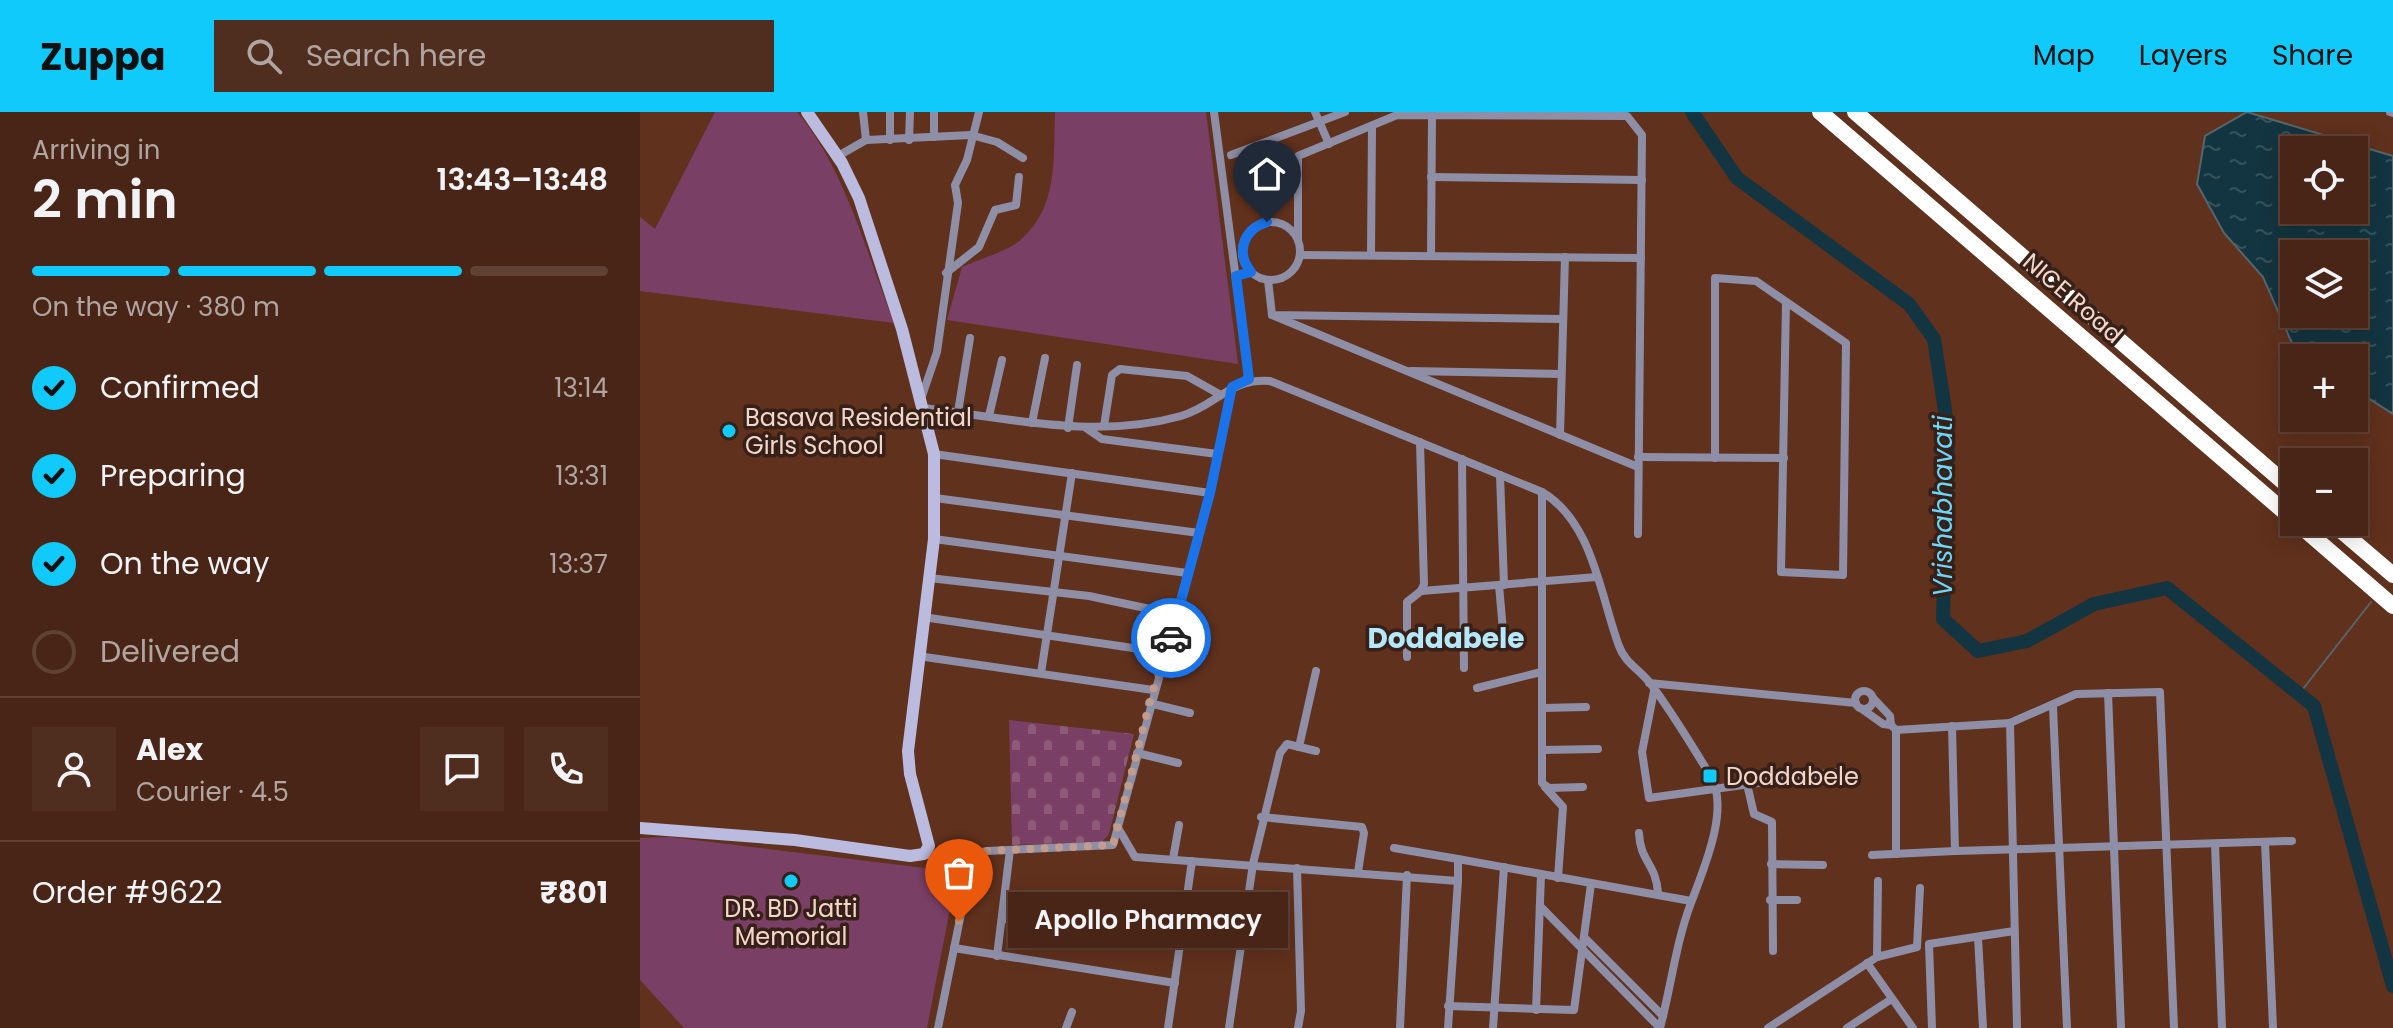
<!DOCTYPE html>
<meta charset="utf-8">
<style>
body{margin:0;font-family:Poppins,sans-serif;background:#4f2d1f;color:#f1f3f6;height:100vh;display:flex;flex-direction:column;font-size:30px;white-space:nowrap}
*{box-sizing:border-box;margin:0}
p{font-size:26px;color:#b1a5a1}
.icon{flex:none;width:44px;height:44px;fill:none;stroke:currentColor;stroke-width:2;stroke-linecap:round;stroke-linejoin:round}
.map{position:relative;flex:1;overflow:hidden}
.side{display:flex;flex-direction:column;background:#482516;width:640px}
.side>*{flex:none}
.tools{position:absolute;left:1640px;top:24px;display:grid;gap:16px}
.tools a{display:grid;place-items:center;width:88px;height:88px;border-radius:0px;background:#482516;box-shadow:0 4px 20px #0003,0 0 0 2px #604235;font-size:40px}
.pin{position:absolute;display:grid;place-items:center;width:68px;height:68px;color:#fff;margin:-82px -34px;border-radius:50% 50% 50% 0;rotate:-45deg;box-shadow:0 0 8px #0007}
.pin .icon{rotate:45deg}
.courier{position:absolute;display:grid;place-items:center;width:80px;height:80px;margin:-40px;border:6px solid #1a73e8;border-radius:50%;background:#fff;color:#222;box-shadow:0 2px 10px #0007}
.bubble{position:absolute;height:56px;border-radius:0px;background:#482516;box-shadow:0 4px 20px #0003,0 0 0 2px #604235;font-size:26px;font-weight:600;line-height:56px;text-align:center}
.overview em{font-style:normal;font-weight:600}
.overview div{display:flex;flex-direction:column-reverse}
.overview{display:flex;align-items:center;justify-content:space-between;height:136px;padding:0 32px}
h1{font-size:52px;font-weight:600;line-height:60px}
.bar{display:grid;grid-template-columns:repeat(4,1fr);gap:12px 8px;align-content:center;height:96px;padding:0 32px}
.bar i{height:10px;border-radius:6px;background:#604235}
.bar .selected{background:#0fcafa}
.bar p{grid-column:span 4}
.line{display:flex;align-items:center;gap:20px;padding:0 32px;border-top:2px solid #604235}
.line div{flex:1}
.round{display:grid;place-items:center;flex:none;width:84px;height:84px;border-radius:0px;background:#4f2d1f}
ol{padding:0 32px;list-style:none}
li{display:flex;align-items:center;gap:24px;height:88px}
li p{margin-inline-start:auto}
li .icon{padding:8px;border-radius:50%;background:#0fcafa;color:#111;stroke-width:4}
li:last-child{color:#b1a5a1}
li i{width:44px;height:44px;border:4px solid #604235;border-radius:50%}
header{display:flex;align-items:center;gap:48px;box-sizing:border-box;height:112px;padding:0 40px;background:#0fcafa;color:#111}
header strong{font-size:38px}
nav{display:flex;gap:44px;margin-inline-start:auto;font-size:28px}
.search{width:560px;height:72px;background:#4f2d1f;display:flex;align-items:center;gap:20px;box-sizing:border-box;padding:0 28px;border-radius:0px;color:#b1a5a1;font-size:30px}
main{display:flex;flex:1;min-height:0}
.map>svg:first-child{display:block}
</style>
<header>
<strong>Zuppa</strong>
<div class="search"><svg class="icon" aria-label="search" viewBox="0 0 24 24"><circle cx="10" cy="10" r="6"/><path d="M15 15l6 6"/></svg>Search here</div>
<nav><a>Map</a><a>Layers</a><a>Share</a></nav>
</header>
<main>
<section class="side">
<div class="overview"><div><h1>2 min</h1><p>Arriving in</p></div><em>13:43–13:48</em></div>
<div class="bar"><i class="selected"></i><i class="selected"></i><i class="selected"></i><i></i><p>On the way · 380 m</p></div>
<ol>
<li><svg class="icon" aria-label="check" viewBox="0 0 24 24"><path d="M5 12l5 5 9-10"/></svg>Confirmed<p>13:14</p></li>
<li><svg class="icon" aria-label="check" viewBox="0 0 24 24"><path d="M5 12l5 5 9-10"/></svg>Preparing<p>13:31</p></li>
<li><svg class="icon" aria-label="check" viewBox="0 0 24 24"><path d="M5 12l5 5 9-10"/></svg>On the way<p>13:37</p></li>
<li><i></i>Delivered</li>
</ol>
<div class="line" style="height:144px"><a class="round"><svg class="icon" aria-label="person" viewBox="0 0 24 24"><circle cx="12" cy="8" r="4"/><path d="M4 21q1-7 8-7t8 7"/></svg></a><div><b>Alex</b><p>Courier · 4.5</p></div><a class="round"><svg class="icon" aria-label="chat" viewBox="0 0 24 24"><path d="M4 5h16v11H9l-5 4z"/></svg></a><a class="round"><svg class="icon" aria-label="phone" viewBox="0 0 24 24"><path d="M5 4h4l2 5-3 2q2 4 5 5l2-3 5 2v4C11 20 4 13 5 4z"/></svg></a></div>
<div class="line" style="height:104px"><div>Order #9622</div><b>₹801</b></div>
</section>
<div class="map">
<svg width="1753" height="916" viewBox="0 0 1753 916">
<defs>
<pattern id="cemetery-stones" width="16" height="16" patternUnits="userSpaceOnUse" patternTransform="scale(2)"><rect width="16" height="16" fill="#7a3f64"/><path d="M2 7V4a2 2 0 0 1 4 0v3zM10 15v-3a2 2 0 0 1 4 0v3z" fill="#8e5a79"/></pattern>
<pattern id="water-ripples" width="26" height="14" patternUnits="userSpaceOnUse" patternTransform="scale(2)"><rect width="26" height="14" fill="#133541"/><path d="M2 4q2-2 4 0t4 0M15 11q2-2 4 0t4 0" fill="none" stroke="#36525b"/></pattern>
</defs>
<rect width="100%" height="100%" fill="#60311d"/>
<!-- green -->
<g fill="#7a3f64">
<path d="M75 0H157C205 56 227 143 254 211L0 179V105L15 117Z"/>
<path d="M415 0H566L598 252 307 208 322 155C339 147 364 141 379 129 419 96 413 47 415 0Z"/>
<polygon points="30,725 285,756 315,771 287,916 44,916 0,868 0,726"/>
</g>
<!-- cemetery -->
<polygon fill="url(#cemetery-stones)" points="369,608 494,622 469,722 462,730 372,733"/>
<!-- water -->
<path fill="url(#water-ripples)" stroke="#56666a" stroke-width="2" fill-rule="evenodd" d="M1607 0 1753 44V302L1714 277V246H1668L1655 238 1623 165 1584 121 1557 72 1565 24ZM1654 38H1714V98H1654ZM1654 142H1714V202H1654Z"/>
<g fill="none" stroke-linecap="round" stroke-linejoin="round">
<!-- stream -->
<polyline stroke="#56666a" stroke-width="2" points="1659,582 1731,490"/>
<!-- river -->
<polyline stroke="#133541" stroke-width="14" points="1052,0 1097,66 1269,192 1294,227 1308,318 1303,507 1338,539 1387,529 1454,492 1527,476 1674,594 1753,874"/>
<!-- street -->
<g stroke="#8e8fa6" stroke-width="8">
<polyline points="223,0 226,28"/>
<polyline points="574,0 609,267"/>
<polyline points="675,0 689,32"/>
<polyline points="1750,0 1753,1"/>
<polyline points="294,25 294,0"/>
<polyline points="250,28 250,0"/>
<polyline points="269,28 270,0"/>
<polyline points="591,43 705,0"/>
<polyline points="198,44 226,28 331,23 357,30 383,46"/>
<polyline points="791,65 1002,68"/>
<circle cx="631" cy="139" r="29"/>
<polyline points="658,128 658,44 757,3 987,4 1002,23 998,422"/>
<polyline points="660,143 1001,146"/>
<polyline points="731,143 732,14"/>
<polyline points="791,144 792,3"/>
<polyline points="306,161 339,135 355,98 376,93 379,65"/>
<polyline points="628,168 632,203 923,207"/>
<polyline points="632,203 998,355"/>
<polyline points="771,259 921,262"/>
<polyline points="281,287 297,240 318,91 315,73 327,48 339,0"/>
<path d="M283 296C369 306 455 328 541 304 576 294 589 266 630 269L902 380C953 410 960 483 979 534 985 551 999 557 1010 571 1032 600 1051 632 1070 663 1091 696 1063 758 1051 791 1036 830 1031 875 1020 916L900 794"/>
<polyline points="318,300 330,226"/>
<polyline points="349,304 362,248"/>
<polyline points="392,311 405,246"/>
<polyline points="464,314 472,263 480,257 547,264 579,282"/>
<polyline points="428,316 437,253"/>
<polyline points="446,316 462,327 577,342"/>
<polyline points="920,323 925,145"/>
<polyline points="294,342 570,381 592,275"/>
<polyline points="998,345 1144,346"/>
<polyline points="1075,346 1075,166 1116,169 1206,231 1203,463 1141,460 1146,190"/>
<polyline points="822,347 824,556"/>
<polyline points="860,363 864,473"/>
<polyline points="902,380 902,671 909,676 943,675"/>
<polyline points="295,386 559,421"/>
<polyline points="294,427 547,461"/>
<polyline points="289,466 449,484 538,503"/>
<polyline points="859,473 864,530"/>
<polyline points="781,479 957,465"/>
<polyline points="283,505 527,541"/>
<polyline points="278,544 513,578"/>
<polyline points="767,545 767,490 781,479 784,472 780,330"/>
<polyline points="401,561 432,361"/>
<polyline points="1009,571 1216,591"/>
<polyline points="837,576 901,560"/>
<polyline points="1014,579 1002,640 1009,686 1197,660"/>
<circle cx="1224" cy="588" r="9"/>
<polyline points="1468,581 1481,916"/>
<polyline points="509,591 550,601"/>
<polyline points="1413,595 1427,916"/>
<polyline points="902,596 946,595"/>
<polyline points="1222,597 1243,612 1251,613 1250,604 1233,586"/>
<polyline points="1370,611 1377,916"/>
<polyline points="1251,613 1256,618 1370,611 1436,582 1520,580 1534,916"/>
<polyline points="1312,614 1315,739 1652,729"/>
<polyline points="1256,618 1256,742"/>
<polyline points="659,635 676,559"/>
<polyline points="902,638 958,637"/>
<polyline points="497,641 538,651"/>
<polyline points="1107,672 1114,702 1132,710 1133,839"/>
<polyline points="905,675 923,695 918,766"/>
<polyline points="621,705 722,715 724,721 718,760"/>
<polyline points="477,714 495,745 818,769 818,747 1051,789"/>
<path d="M999 721C1000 750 1016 751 1018 781"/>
<polyline points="1625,730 1633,916"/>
<polyline points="1575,732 1582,916"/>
<polyline points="754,736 818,747"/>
<polyline points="284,742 304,747 322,762 325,782 298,916"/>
<polyline points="1232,743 1315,739"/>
<polyline points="304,747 347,739 473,733 570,381"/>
<polyline points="533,747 539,713"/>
<polyline points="1131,752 1183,753"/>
<polyline points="657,756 661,899 658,916"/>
<polyline points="1130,788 1157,788"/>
<polyline points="364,807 428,816"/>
<polyline points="1338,825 1343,916"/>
<polyline points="946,827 1023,904"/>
<polyline points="314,836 535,871"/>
<polyline points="357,844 370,738"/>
<polyline points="1237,845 1238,769"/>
<polyline points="1227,851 1273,916"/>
<polyline points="808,894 934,898 951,772"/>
<polyline points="896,898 901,763"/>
<polyline points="760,915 767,763"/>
<polyline points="426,916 432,900"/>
<polyline points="528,916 552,749"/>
<polyline points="589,916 613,752 640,641 647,632 676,639"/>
<polyline points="808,916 818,769"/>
<polyline points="853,916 864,755"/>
<polyline points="1128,916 1237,845 1277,835 1280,776"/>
<polyline points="1207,916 1250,888"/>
<polyline points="1292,916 1289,832 1374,819"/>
</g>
<!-- secondary -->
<polyline stroke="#babbdf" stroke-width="12" points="0,716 155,728 270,744 284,742 289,734 270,662 268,639 294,427 294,342 262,217 219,86 202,51 167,0"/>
<!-- highway -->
<g stroke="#fff" stroke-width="16">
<polyline points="1180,0 1654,408"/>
<polyline points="1215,0 1654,379"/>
<polyline points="1656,410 1753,494"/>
<polyline points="1691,410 1753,463"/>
</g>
</g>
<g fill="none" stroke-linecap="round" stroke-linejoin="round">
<!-- done -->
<polyline stroke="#c09d8e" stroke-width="8" stroke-dasharray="0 14.4" points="319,809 325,782 322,762 304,747 347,739 473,733 513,578 531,526"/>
<!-- route -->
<path stroke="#1a73e8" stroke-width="10" d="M531 526 570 381 592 275 609 267 596 164 611 160C595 140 604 117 627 110"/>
</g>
<!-- markers -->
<g fill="#0fcafa" stroke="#362017" stroke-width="3">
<circle cx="89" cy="319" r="8"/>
<rect x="1062" y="656" width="16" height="16" rx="4"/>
<circle cx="151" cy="769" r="8"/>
</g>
<g text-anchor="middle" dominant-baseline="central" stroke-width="7" stroke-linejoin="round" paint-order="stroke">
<!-- street labels -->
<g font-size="24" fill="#f4d7cb" stroke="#362017">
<text transform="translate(1433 186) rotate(41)">NICE Road</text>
</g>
<!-- poi labels -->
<g font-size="24" fill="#f4d7cb" stroke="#362017" text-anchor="start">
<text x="105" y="305">Basava Residential<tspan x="105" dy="28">Girls School</tspan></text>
<text x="1086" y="664">Doddabele</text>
<text x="151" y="796" text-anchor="middle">DR. BD Jatti<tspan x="151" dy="28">Memorial</tspan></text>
</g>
<!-- water labels -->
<g font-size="26" font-style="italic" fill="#6cd7fd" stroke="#362017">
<text transform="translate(1303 394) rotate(-90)">Vrishabhavati</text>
</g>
<!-- quarter labels -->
<g font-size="28" font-weight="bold" fill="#b4e8fc" stroke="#362017">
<text x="806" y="526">Doddabele</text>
</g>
</g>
</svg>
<div class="tools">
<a><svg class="icon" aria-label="locate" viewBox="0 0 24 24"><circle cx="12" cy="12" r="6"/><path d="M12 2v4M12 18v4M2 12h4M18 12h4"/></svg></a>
<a><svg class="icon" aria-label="layers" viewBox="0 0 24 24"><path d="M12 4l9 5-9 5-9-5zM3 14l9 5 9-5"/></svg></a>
<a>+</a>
<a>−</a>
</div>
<div class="pin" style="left:319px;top:809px;background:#ea580c"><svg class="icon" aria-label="bag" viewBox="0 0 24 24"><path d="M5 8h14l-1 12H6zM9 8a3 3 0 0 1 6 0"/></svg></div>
<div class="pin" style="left:627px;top:110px;background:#1f2937"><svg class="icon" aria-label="home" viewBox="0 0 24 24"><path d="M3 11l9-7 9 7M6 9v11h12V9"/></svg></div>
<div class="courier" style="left:531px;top:526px"><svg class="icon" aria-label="car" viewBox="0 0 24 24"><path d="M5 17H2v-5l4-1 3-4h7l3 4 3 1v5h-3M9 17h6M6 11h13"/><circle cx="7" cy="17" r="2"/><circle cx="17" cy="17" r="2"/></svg></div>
<div class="bubble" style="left:368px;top:780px;width:280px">Apollo Pharmacy</div>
</div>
</main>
